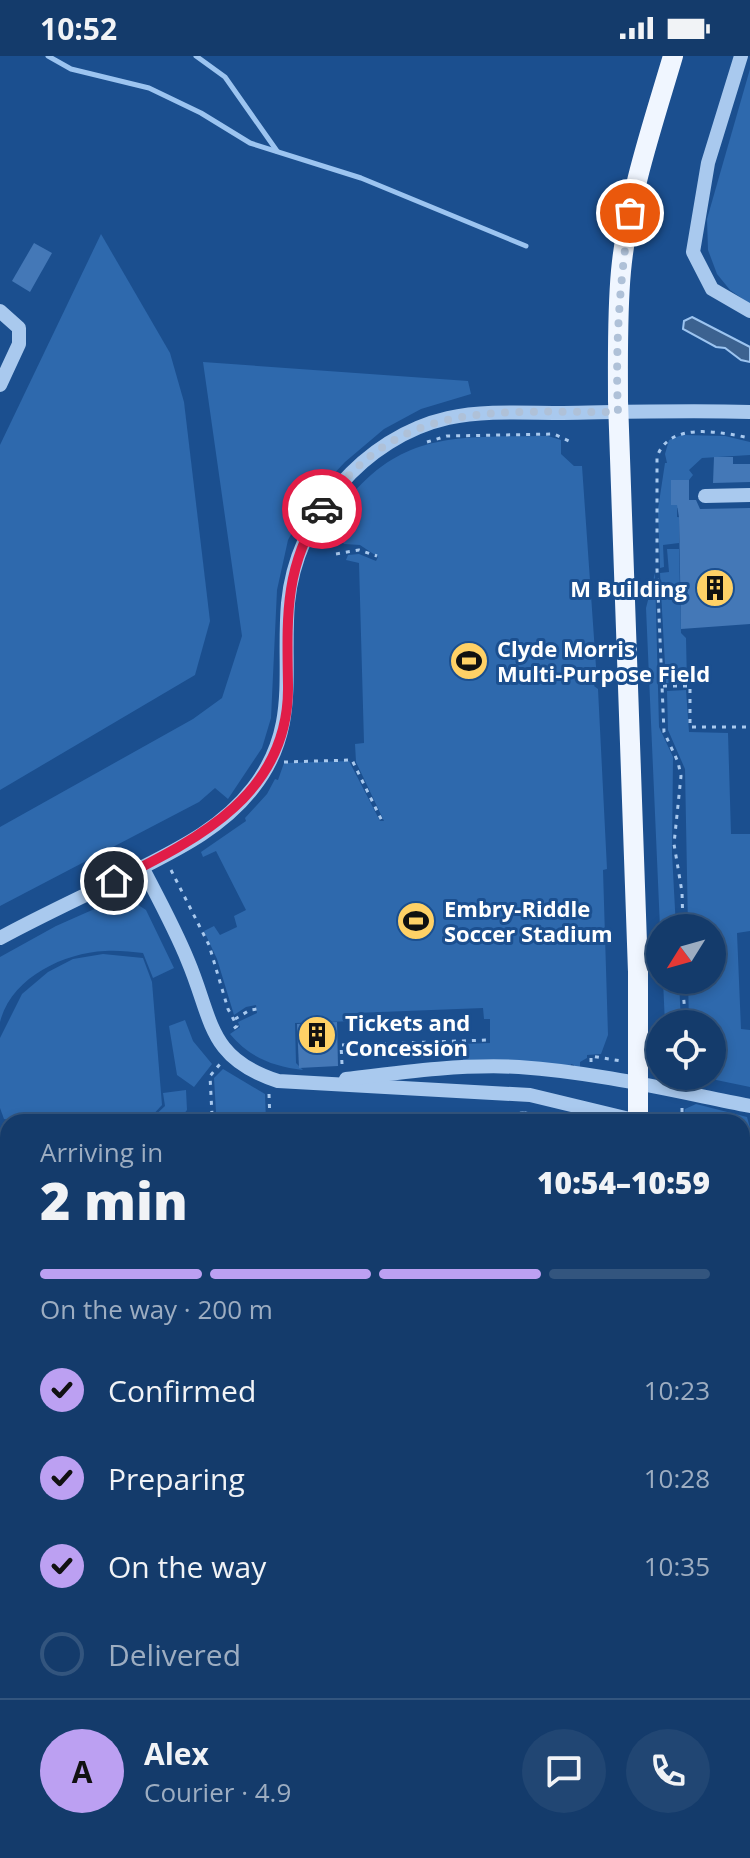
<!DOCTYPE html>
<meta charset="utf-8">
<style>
body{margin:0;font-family:"Open Sans",sans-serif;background:#214673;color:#f1f3f6;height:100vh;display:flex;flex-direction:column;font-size:30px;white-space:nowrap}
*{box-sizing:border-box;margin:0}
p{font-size:26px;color:#9dadc1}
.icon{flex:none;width:44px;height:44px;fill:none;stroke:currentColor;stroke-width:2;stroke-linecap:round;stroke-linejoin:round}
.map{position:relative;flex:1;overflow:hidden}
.details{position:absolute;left:0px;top:1058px;width:750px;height:744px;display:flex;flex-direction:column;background:#143b6b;border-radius:24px 24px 0 0;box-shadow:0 4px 12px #0003,0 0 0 2px #33557e}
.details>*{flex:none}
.needle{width:52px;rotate:233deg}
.controls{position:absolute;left:646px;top:858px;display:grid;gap:16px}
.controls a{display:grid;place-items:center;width:80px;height:80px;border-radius:50%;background:#143b6b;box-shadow:0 4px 12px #0003,0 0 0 2px #33557e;font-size:40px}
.pin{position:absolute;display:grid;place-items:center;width:68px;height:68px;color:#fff;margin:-34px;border:4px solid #fff;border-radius:50%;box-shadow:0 2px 8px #0007}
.courier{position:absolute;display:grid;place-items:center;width:80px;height:80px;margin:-40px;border:6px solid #e11d48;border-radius:50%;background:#fff;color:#222;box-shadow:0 2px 10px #0007}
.summary em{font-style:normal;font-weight:800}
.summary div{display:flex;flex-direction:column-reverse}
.summary{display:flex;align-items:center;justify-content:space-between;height:136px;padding:0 40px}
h1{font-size:52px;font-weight:800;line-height:60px}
.bar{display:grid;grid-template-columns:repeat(4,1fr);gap:12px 8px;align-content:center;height:96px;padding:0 40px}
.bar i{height:10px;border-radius:6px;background:#33557e}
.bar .current{background:#bca0f2}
.bar p{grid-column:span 4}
.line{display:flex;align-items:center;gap:20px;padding:0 40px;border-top:2px solid #33557e}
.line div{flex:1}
.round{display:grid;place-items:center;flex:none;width:84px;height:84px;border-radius:42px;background:#214673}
ol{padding:0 40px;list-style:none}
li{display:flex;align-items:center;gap:24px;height:88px}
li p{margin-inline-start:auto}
li .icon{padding:8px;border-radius:50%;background:#bca0f2;color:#111;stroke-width:4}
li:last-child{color:#9dadc1}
li i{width:44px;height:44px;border:4px solid #33557e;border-radius:50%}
.status{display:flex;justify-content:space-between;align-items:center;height:56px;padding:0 40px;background:#143b6b;direction:ltr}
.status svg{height:22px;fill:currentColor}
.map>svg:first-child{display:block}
</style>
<div class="status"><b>10:52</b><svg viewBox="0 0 49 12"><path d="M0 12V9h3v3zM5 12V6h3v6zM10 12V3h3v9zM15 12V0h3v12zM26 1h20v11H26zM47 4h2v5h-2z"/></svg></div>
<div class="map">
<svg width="750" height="1802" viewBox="0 0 750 1802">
<rect width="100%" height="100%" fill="#1b4f8f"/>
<!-- green -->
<g fill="#2e69ad">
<polygon points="750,13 750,248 730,234 717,218 708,194 707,163"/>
<polygon points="101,178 170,297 184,346 210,565 195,619 0,734 0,389"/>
<polygon points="203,306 468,325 471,338 421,353 384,373 345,406 312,441 288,484 277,534 271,662 262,692 228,743 215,732 199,746 0,850 0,771 193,663 222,642 242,580"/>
<polygon points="682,379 725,380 750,386 750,399 702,402 689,414 693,419 689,424 671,424 672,448 690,449 690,451 677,452 677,461 690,462 679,463 679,487 663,489 664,511 660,512 658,453 665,407 667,407 665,398 669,384"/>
<path d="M548 380 561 384V398L574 410H582L597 625 594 630 598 633 607 813 603 814 608 979 601 998 587 999V1002L580 1006V1012L574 1013V1009L571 1008 570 1012 463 1005 461 988 490 987V963H484L483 952 355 957V965L295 967 296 1007 303 1014C273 1010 250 1002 230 978L240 971 238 966 257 957 256 949 246 951 234 959 217 903 204 875 214 870 220 879 237 871 234 860 246 854 216 795 203 801 201 796 246 765 245 762 267 738 275 723 278 724 284 707 349 705 380 765H384L356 706 355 688 364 687 359 507 346 504 348 499 359 498 376 505 378 501 360 489 344 488 330 467C393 375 446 381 548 380Z"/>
<polygon points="667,493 679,493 681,577 686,582 687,628 666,627 660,517 669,516"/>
<polygon points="655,517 659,671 673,701 672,797 676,872 660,872 646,552"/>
<polygon points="686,634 689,676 728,677 731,778 750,778 750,875 737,877 741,973 750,974 750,1031 697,1020 712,1020 712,968 689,968 688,924 712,924 712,872 688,872 685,713 668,674 667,635"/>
<path d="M117 843 132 845 146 854 174 912 153 922 143 897C131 896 118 894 105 895 63 897 11 922 0 966V901L56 870Z"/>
<polygon points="103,898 143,902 152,926 162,1049 149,1063 26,1066 4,1063 0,1052 0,982 22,938 48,916 73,903"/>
<polygon points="663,924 679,924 681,968 665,968"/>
<polygon points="185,964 193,985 212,1008 194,1031 177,1019 169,970"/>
<polygon points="223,1013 265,1038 266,1066 223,1066 216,1056 214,1022"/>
<polygon points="186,1034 187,1054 177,1066 141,1066 149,1065 165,1050 163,1037"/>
<polygon points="696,1048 747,1061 750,1072 744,1077 742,1066 690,1066 684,1058 685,1053"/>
<polygon points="742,1102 750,1104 750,1285 743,1295 744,1302 750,1308 750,1645 742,1653"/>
<polygon points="8,1181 8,1406 0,1398 0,1183"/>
<polygon points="8,1468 8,1561 3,1551 0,1551 0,1476"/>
<polygon points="750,1654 750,1802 720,1802 723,1794 742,1794 742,1661"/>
<polygon points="0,1764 8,1765 8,1794 77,1794 93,1802 0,1802"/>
<polygon points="309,1794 389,1794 385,1802 310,1802"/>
<polygon points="537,1794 602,1794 603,1802 533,1802"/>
<polygon points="607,1794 638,1794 638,1802 608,1802"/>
</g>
<!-- water -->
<g fill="#3c6290" stroke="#9cc4f0" stroke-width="2">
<polygon points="692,261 750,291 750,306 741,304 725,292 716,291 683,273 684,265"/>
<polygon points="327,1794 370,1794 366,1802 327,1802"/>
</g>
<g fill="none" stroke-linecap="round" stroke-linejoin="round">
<!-- stream -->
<g stroke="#9cc4f0" stroke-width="5">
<polyline points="48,0 71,13 149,32 201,57 250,87 361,122 526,190"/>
<polyline points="196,0 225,21 277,95"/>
</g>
</g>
<!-- building -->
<g fill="#4478b7">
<polygon points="34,187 52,197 30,236 12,225"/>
<polygon points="714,401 733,401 733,408 750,408 750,426 713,427"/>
<polygon points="671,424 689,424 689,444 696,444 700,453 750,452 750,568 681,573 679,461 677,449 671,449"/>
<polygon points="337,966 338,1010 299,1012 297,968"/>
</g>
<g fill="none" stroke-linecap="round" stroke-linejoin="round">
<!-- path -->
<g stroke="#a9c9ee" stroke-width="3" stroke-dasharray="4 6" stroke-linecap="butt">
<polyline points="427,386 447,380 554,378 571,386"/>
<polyline points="336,498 359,494 377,500"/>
<polyline points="663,630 690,630 690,671 750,671"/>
<polyline points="284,706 352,704 382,765"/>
<polyline points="171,814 209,889 228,953 237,970 232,974"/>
<polyline points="126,837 141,842"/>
<path d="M683 872 682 836 674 788 681 720 678 706 664 676 657 513V401C669 365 720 376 750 382"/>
<polyline points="682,924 686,968"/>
<polyline points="235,963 250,954 257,953"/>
<polyline points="591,1006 591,1000 621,1005"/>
<polyline points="342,1008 341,989 489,984"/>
<polyline points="269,1038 270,1066"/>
<polyline points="219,1066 212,1059 210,1020 220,1008"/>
<polyline points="482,1066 490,1060 524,1057"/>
<polyline points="518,1066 525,1057 573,1066"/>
<polyline points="682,1066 682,1050"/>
<polyline points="0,1093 8,1095"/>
<polyline points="0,1473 8,1460"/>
<polyline points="0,1577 2,1583 0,1599"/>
<polyline points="204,1794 219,1802"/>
<polyline points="607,1794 607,1802"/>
<polyline points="530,1802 534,1794"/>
<polyline points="716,1802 720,1794"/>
</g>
<!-- minor -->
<g stroke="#a9c9ee" stroke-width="14">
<polyline points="741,0 708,107 693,196 712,233 750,255"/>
<polyline points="0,255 19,272 19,288 0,329"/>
<polyline points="705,440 750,439"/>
<path d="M142 811C158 842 175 873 188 905 213 964 207 1002 278 1025L530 1039 642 1066"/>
<path d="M0 882C44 858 90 837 135 815 178 793 222 772 253 732 300 672 282 616 288 547 296 461 364 381 448 362 485 354 525 357 563 357 625 356 687 354 750 356"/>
<path d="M346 1023C403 1016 461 1008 519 1011 596 1016 674 1035 750 1050"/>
<polyline points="742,1085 750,1087"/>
<polyline points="0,1714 8,1719"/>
<polyline points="149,1794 164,1802"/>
</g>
<!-- major -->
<g stroke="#f0f6ff" stroke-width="20">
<path d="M638 1066V916L618 345C618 302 617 258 621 215 628 141 652 71 673 0"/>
<polyline points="666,1794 666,1802"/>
</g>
</g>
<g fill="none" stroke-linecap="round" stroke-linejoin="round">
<!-- done -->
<path stroke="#afc1d8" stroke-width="8" stroke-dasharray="0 14.4" d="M322 453C399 340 499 357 618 356 615 289 620 223 630 157"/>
<!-- route -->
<path stroke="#e11d48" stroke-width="10" d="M114 825C198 783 290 738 288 629 287 562 284 511 322 453"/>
</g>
<!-- icons -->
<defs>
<symbol id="building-disc" viewBox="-11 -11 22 22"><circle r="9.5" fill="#ffd166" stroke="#1b4f8f"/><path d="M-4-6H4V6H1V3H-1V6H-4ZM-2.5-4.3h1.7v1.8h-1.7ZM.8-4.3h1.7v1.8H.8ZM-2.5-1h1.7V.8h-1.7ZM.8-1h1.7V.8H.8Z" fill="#111"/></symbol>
<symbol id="stadium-disc" viewBox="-11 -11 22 22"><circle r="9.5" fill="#ffd166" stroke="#1b4f8f"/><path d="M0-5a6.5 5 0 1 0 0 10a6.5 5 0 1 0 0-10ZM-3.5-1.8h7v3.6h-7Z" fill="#111"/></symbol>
</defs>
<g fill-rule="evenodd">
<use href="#building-disc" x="693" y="510" width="44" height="44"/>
<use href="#stadium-disc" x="447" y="583" width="44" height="44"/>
<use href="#stadium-disc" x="394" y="843" width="44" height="44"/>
<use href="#building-disc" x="295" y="957" width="44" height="44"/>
</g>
<g text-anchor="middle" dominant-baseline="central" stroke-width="6" stroke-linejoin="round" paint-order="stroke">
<!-- poi labels -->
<g font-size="22" font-weight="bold" fill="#fff" stroke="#1b4f8f" text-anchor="start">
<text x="687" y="532" text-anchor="end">M Building</text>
<text x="497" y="592">Clyde Morris<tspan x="497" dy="25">Multi-Purpose Field</tspan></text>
<text x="444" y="852">Embry-Riddle<tspan x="444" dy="25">Soccer Stadium</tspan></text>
<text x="345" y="966">Tickets and<tspan x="345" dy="25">Concession</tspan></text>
</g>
</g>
</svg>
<div class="controls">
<a><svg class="needle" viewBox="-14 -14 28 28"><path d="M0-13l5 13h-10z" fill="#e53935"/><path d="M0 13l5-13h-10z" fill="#9dadc1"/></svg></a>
<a><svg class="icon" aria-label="locate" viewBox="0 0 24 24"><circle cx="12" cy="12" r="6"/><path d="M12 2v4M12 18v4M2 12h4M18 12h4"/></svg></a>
</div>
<div class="pin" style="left:630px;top:157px;background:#ea580c"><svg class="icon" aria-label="bag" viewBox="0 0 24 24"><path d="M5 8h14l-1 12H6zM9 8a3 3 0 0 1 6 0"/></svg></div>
<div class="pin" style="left:114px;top:825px;background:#1f2937"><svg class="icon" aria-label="home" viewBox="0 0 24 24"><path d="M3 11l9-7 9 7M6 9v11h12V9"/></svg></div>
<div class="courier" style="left:322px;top:453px"><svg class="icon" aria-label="car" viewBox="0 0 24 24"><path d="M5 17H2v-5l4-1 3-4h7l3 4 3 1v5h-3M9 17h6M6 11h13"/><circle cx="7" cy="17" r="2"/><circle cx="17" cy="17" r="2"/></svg></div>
<section class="details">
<div class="summary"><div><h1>2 min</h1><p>Arriving in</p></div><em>10:54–10:59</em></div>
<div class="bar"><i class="current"></i><i class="current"></i><i class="current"></i><i></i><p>On the way · 200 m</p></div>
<ol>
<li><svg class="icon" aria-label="check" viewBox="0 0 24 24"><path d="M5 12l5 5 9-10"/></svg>Confirmed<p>10:23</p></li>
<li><svg class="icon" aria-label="check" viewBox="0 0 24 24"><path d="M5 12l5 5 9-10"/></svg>Preparing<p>10:28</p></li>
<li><svg class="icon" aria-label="check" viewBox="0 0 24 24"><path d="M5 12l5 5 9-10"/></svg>On the way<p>10:35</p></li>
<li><i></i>Delivered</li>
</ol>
<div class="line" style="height:144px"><b class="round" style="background:#bca0f2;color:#111">A</b><div><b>Alex</b><p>Courier · 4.9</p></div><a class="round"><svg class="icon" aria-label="chat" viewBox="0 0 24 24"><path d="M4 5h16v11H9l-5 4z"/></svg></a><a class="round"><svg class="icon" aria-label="phone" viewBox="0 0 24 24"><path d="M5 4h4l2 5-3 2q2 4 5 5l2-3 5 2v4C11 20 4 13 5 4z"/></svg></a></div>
</section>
</div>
